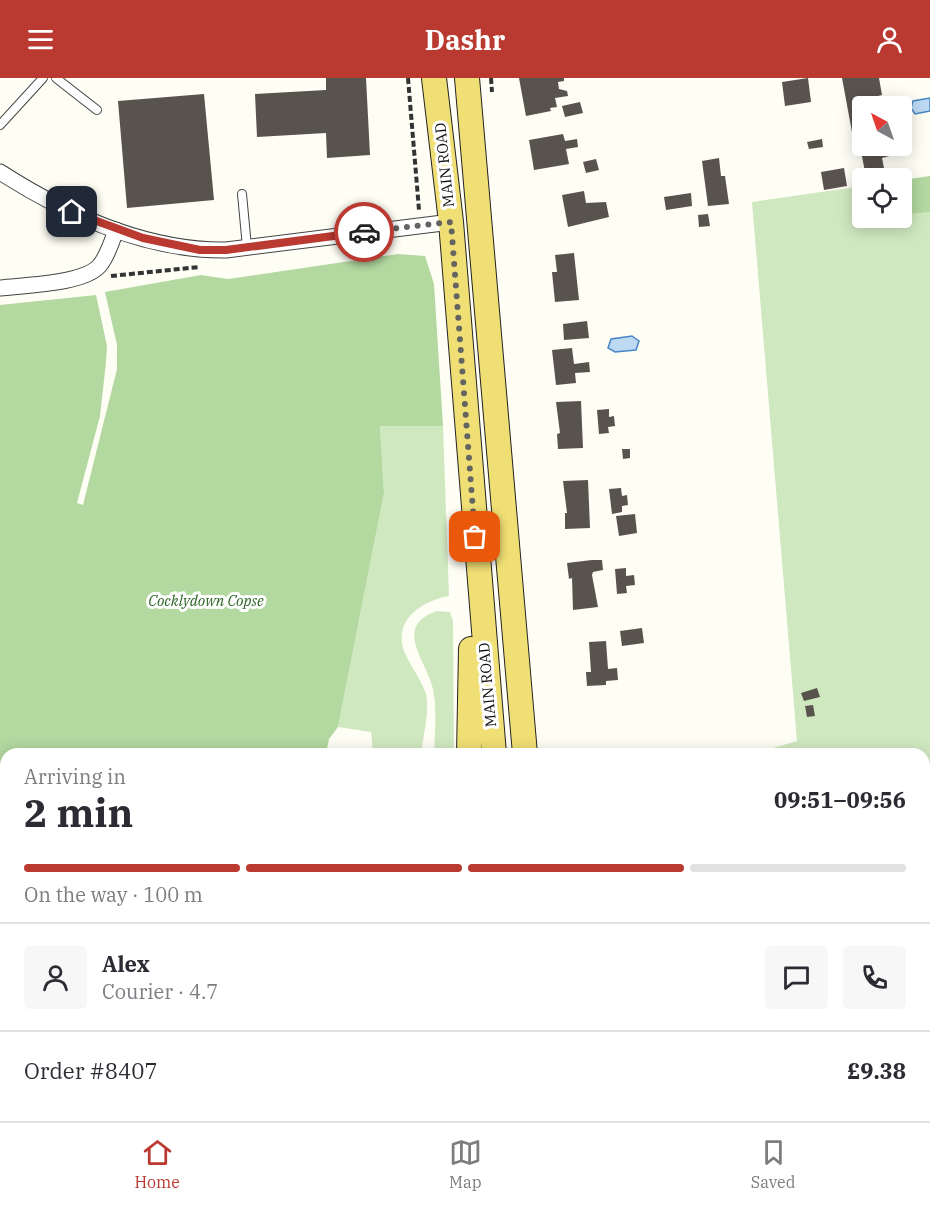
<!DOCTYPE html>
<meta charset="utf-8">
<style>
body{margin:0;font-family:"IBM Plex Serif",serif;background:#f7f7f7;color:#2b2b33;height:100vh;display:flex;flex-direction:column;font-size:22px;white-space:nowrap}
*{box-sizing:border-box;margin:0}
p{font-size:20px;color:#7c7c81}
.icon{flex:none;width:33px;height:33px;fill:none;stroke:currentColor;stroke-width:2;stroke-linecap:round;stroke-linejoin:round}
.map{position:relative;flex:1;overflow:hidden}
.details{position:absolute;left:0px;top:670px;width:930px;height:374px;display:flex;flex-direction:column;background:#fff;border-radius:18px 18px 0 0;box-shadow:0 3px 15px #0003}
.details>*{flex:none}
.needle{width:39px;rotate:320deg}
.tools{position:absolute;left:852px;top:18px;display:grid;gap:12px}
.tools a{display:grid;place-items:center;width:60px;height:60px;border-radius:6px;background:#fff;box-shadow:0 3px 15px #0003;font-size:30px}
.pin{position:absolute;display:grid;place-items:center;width:51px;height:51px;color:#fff;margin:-26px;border-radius:12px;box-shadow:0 3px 9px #0006}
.courier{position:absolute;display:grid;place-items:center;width:60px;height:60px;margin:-30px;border:4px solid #ba3930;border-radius:50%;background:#fff;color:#222;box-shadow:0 2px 8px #0007}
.summary em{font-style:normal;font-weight:700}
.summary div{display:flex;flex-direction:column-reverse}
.summary{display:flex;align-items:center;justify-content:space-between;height:102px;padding:0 24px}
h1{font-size:39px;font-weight:700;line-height:45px}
.bar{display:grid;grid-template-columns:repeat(4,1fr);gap:9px 6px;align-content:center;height:72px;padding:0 24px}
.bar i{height:8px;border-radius:4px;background:#e1e1e2}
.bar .selected{background:#ba3930}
.bar p{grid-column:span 4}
.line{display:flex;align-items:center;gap:15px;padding:0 24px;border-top:2px solid #e1e1e2}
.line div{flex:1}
.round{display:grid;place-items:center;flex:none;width:63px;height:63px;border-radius:6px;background:#f7f7f7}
header{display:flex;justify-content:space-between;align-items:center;height:78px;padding:0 24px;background:#ba3930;color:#fff;font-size:27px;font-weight:700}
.tab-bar{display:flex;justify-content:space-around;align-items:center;height:84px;border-top:2px solid #e1e1e2;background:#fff;font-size:16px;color:#7c7c81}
.tab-bar a{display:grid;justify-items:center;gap:3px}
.tab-bar .selected{color:#ba3930}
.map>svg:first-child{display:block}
</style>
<header><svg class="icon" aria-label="menu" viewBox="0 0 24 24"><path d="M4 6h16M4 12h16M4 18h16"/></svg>Dashr<svg class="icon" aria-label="person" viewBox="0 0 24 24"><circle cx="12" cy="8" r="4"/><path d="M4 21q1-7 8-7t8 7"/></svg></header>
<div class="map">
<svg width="930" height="1043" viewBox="0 0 930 1043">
<rect width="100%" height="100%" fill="#fefef5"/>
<!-- green -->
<g fill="#d0e8c0">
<polygon points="862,108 862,140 902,140 902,137 930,134 930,874 924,876 924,676 753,676 797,663 752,124"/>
<path d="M380 348H443L449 518C426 522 398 537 402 566 405 581 421 600 426 616 430 633 423 659 421 676H373L371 654 338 649 384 415Z"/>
<path d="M437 533 450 534 453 543 454 676H434C435 656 437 631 433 611 427 583 392 548 437 533Z"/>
<polygon points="0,890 6,891 6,956 0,957"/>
</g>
<!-- forest -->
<g fill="#b3d8a0">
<polygon points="930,98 930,134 902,137 902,102"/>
<polygon points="398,176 425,178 434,206 443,348 380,348 384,415 338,649 329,661 326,676 6,676 6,891 0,890 0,227 96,217 107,268 106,284 100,338 77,425 83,427 117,291 117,267 105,214 201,197 228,201"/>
<polygon points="930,874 930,946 924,947 924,876"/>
<polygon points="924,1022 930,1022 930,1043 746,1043 789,1038 924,1038"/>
</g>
<!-- water -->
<g fill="#bdd9f3" stroke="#4886c6" stroke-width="1.5">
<polygon points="930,20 930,33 915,36 911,30 913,23"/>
<polygon points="632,258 639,263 636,272 615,274 608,270 611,261"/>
</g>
<!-- building -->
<g fill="#59534e">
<polygon points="326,0 366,0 370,77 327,80 326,55 257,59 255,16 326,12"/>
<polygon points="519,0 564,0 564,3 558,4 559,11 567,13 568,18 555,20 557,29 550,30 551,33 526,38"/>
<polygon points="808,0 811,24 785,28 782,4"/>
<polygon points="842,0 879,0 882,17 878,18 880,28 862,28 862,52 852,54"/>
<polygon points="204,16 214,122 127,130 118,23"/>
<polygon points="580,24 583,35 565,39 562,28"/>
<polygon points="563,56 565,63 577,61 578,69 566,71 569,86 534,92 529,62"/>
<polygon points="822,61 823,69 809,71 807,64"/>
<polygon points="862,62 862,68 891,68 893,77 882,80 884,90 865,94 861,73 855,75 853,64"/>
<polygon points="719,80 721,98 725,98 729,126 708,128 702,83"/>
<polygon points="596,81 599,92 586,95 583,84"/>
<polygon points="844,90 847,108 824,112 821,94"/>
<polygon points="584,113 586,125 606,124 609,139 568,149 562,117"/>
<polygon points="691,115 692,128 666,132 664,119"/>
<polygon points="708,136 710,148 699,149 698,137"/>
<polygon points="574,175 579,222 555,224 552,194 557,194 555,177"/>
<polygon points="587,243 589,260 564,262 563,246"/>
<polygon points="572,270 574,286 589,284 590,294 575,295 576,305 556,307 552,272"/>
<polygon points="581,323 583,370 558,371 557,356 560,355 556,324"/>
<polygon points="609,331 609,339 614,338 615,348 608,349 609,355 599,356 597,332"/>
<polygon points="622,371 630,371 630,380 623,381"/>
<polygon points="588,402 590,450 565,451 565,435 567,435 563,403"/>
<polygon points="621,410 622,418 627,417 628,427 622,428 622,434 612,436 609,411"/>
<polygon points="635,436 637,455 619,458 616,438"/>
<polygon points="592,482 602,482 603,492 593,494 592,497 598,529 573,532 572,500 569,501 567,485"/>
<polygon points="626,490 626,498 634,497 635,507 626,508 627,515 617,516 615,491"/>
<polygon points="642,550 644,565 622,568 620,553"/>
<polygon points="606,563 608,591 617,590 618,602 606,603 606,607 587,608 586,594 591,594 589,564"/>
<polygon points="817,610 820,619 804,623 801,615"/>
<polygon points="813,627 815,638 807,639 805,628"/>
</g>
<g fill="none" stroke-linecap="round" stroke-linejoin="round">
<defs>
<g id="lane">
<polyline points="56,0 97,32"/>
<polyline points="0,47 43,0"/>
<polyline points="242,116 247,169"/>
</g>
<g id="street">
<path d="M0 94C67 137 146 173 226 172L451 144"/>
<path d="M0 210C25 207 85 206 100 187 108 177 112 163 116 152"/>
</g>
<g id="primary">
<polyline points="434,0 451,144 494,676"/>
<polyline points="467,0 525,676"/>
<polyline points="469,676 471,571"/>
<polyline points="924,962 930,961"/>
<polyline points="924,999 930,998"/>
<polyline points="0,1007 6,1007"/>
<polyline points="0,1036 6,1035"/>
<polyline points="490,1043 557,1038"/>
<polyline points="609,1043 639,1038"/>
</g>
</defs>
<!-- lane casing -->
<use href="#lane" stroke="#444" stroke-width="10"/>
<!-- street casing -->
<use href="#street" stroke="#444" stroke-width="17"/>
<!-- primary casing -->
<use href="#primary" stroke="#222" stroke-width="26"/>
<!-- path -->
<g stroke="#333" stroke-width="4" stroke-dasharray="6 3" stroke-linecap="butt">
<polyline points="408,0 419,132"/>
<polyline points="491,0 492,14"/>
<polyline points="111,198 199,189"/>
<polyline points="580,1038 581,1043"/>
</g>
<!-- lane -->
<use href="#lane" stroke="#fff" stroke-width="8"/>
<!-- street -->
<use href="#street" stroke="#fff" stroke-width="15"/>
<!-- primary -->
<use href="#primary" stroke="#f0df74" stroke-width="24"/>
<defs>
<polyline id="primary-bridge" points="525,1038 526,1043"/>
</defs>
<!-- primary-bridge casing -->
<use href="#primary-bridge" stroke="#222" stroke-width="26" stroke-linecap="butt"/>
<!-- primary-bridge -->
<use href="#primary-bridge" stroke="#f0df74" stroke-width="24"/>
</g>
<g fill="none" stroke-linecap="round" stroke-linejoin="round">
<!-- done -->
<polyline stroke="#646461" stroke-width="6" stroke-dasharray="0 10.8" points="364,154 451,144 475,459"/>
<!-- route -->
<polyline stroke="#ba3930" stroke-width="8" points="72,134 143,160 200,172 226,172 364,154"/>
</g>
<g text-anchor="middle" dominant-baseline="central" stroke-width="6" stroke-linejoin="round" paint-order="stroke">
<!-- street labels -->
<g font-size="15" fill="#111" stroke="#fff">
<text transform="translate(444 87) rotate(-96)">MAIN ROAD</text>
<text transform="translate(487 607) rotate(-95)">MAIN ROAD</text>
</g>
<!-- park labels -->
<g font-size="15" font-style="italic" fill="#2a6624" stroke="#fff">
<text x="206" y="522">Cocklydown Copse</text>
</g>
</g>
</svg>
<div class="tools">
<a><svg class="needle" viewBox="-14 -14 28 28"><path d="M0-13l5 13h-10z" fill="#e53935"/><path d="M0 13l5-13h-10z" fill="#7c7c81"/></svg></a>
<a><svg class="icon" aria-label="locate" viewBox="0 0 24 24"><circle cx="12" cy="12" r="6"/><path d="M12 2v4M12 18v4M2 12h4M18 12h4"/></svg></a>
</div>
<div class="pin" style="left:475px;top:459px;background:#ea580c"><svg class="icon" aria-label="bag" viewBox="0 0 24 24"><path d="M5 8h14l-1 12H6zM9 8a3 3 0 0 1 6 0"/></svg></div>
<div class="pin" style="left:72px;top:134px;background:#1f2937"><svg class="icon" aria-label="home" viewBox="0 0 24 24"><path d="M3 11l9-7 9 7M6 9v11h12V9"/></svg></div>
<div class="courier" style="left:364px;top:154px"><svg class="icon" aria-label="car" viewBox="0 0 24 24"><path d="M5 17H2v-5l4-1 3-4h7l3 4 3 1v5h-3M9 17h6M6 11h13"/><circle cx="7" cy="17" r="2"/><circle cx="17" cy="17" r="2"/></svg></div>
<section class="details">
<div class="summary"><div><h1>2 min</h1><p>Arriving in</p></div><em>09:51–09:56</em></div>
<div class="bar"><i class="selected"></i><i class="selected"></i><i class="selected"></i><i></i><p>On the way · 100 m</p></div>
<div class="line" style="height:108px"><a class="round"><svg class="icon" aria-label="person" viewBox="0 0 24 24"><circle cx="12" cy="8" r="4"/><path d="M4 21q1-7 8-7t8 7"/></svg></a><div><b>Alex</b><p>Courier · 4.7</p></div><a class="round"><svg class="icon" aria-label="chat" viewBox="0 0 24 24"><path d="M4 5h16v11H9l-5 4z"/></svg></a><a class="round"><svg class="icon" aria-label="phone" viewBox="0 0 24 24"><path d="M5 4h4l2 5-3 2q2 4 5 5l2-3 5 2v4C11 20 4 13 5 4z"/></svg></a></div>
<div class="line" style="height:78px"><div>Order #8407</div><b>£9.38</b></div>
</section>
</div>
<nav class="tab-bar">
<a class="selected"><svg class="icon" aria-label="home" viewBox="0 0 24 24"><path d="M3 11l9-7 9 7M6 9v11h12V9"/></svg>Home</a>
<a><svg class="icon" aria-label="map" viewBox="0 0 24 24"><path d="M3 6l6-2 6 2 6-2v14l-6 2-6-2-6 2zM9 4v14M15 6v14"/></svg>Map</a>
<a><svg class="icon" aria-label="saved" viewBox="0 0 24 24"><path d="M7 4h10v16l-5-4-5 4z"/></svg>Saved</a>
</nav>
